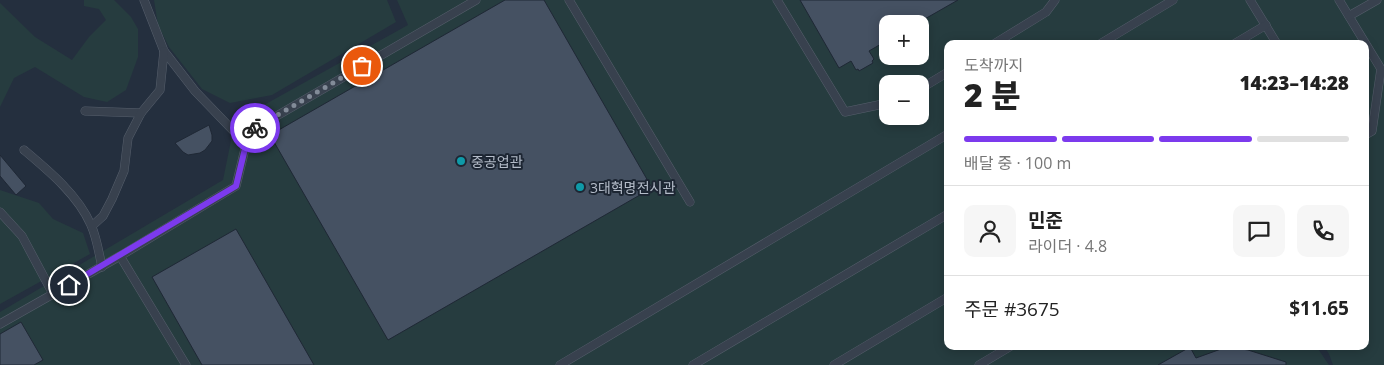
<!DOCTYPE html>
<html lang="ko">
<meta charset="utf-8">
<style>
body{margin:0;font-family:"Open Sans","Noto Sans KR",sans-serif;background:#f6f6f6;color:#222;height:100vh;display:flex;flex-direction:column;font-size:19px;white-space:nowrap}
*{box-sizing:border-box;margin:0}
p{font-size:16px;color:#767676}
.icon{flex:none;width:28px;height:28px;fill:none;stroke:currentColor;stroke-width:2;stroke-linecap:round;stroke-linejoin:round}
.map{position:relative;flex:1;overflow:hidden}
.side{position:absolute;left:944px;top:40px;width:425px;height:310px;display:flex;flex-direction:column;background:#fff;border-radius:10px;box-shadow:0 2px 12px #0003}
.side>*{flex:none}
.fabs{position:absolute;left:879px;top:15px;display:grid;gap:10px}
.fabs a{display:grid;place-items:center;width:50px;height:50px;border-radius:10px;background:#fff;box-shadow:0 2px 12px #0003;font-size:25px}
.pin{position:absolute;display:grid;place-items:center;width:42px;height:42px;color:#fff;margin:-21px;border:2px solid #fff;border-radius:50%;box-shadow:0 1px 5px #0007}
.courier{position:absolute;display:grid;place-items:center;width:50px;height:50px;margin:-25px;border:4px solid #7c3aed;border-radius:50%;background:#fff;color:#222;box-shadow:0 1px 6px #0007}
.head em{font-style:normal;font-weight:800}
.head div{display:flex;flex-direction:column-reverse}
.head{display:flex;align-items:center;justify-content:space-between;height:85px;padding:0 20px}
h1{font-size:32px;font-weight:800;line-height:38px}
.bar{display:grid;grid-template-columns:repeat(4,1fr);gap:8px 5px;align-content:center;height:60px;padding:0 20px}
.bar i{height:6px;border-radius:4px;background:#e0e0e0}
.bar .current{background:#7c3aed}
.bar p{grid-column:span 4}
.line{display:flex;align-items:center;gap:12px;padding:0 20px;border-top:1px solid #e0e0e0}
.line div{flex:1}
.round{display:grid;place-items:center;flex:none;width:52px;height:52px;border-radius:10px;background:#f6f6f6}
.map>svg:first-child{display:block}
</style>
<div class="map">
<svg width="1384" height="365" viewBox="0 0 1384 365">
<rect width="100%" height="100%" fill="#242f3e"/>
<!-- green -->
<g fill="#263c3f" fill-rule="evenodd">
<polygon points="84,0 114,0 131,17 138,29 138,57 126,90 107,102 84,97 35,67 14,78 0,107 0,3 35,37 72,60 89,37 106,20 99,9 84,6"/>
<polygon points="154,0 387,0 396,22 272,95 230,103 202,89 169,47 158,25"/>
<path d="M397 0H1384V365H1333L1329 354 1324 346H1365V44H948V346H1316L1329 365H0V312L223 180 235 121 408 25ZM888 24H920V56H888ZM888 84H920V116H888Z"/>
<polygon points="0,190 39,203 53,219 83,233 90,254 0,304"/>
</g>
<!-- building -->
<g fill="#455162" stroke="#1f2835">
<polygon points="505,0 544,0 652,188 388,340 270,135"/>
<polygon points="800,0 958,0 916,24 888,24 888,40 869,51 874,59 872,61 873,63 859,71 858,69 856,70 851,61 839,68"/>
<polygon points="209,125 212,135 212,141 205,150 200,153 188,155 183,152 175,143"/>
<polygon points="0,155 26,186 16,195 0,176"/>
<polygon points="236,229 314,365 202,365 152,277"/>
<polygon points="21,322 43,360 34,365 0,365 0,334"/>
<polygon points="1190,347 1196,358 1221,349 1235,348 1248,350 1286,362 1286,365 1158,365"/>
</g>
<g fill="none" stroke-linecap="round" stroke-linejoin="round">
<defs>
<g id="lane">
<polyline points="144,0 164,51 195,91 246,144"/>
<polyline points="569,0 690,202"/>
<polyline points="777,0 845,112 888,103"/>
<polyline points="1250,0 1277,44"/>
<polyline points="1339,0 1381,69 1372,131 1365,135"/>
<polyline points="1349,16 1377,0"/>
<polyline points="994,44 1046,12 1055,0"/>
<polyline points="1100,44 1173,0"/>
<polyline points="1234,44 1266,25"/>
<polyline points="920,89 948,72"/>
<polyline points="85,111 141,113"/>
<path d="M24 150C49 171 78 195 91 225 97 238 99 254 102 267"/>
<polyline points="0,212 22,236 53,294"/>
<polyline points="92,226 103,216 112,199 124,171 128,138 141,113 160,90 164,51"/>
<polyline points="120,256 186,365"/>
<polyline points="0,324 120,256 236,186 249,132 476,0"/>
<polyline points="560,365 948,134"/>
<polyline points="693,365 948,214"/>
<polyline points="834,365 948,297"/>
<polyline points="979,365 1011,346"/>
</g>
</defs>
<!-- lane casing -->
<use href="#lane" stroke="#565f6c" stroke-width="9"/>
<!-- lane -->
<use href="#lane" stroke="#38414e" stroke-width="8"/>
</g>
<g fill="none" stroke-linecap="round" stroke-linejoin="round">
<!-- done -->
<polyline stroke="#828b98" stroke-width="5" stroke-dasharray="0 9" points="255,128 362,66"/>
<!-- route -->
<polyline stroke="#7c3aed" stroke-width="6" points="69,285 236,186 249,132 255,128"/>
</g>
<!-- markers -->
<g fill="#0f9aa8" stroke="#1d2633" stroke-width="2">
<circle cx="461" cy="161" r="5"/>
<circle cx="580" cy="187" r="5"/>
</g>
<g text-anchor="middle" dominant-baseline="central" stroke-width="4" stroke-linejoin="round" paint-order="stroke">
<!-- poi labels -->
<g font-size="14" fill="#b4bcc9" stroke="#1d2633" text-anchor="start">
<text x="471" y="161">중공업관</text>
<text x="590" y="187">3대혁명전시관</text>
</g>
</g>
</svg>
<div class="fabs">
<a>+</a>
<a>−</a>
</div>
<div class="pin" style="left:362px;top:66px;background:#ea580c"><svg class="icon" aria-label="bag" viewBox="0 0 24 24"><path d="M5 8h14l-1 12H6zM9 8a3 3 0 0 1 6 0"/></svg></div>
<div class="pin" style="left:69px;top:285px;background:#1f2937"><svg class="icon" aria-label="home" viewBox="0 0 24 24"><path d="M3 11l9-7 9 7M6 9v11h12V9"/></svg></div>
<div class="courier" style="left:255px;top:128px"><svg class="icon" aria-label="bike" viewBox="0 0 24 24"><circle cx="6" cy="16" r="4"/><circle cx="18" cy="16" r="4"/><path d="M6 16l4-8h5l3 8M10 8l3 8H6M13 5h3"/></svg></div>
<section class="side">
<div class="head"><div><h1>2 분</h1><p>도착까지</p></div><em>14:23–14:28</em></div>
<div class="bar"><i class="current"></i><i class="current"></i><i class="current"></i><i></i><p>배달 중 · 100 m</p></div>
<div class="line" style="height:90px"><a class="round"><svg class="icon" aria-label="person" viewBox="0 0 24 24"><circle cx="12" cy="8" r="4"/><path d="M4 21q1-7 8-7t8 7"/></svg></a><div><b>민준</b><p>라이더 · 4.8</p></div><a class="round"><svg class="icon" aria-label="chat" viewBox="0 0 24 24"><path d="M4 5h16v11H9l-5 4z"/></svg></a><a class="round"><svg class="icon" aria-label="phone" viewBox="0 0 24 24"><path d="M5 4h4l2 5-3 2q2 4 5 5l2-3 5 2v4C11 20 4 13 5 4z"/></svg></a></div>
<div class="line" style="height:65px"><div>주문 #3675</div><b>$11.65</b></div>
</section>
</div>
